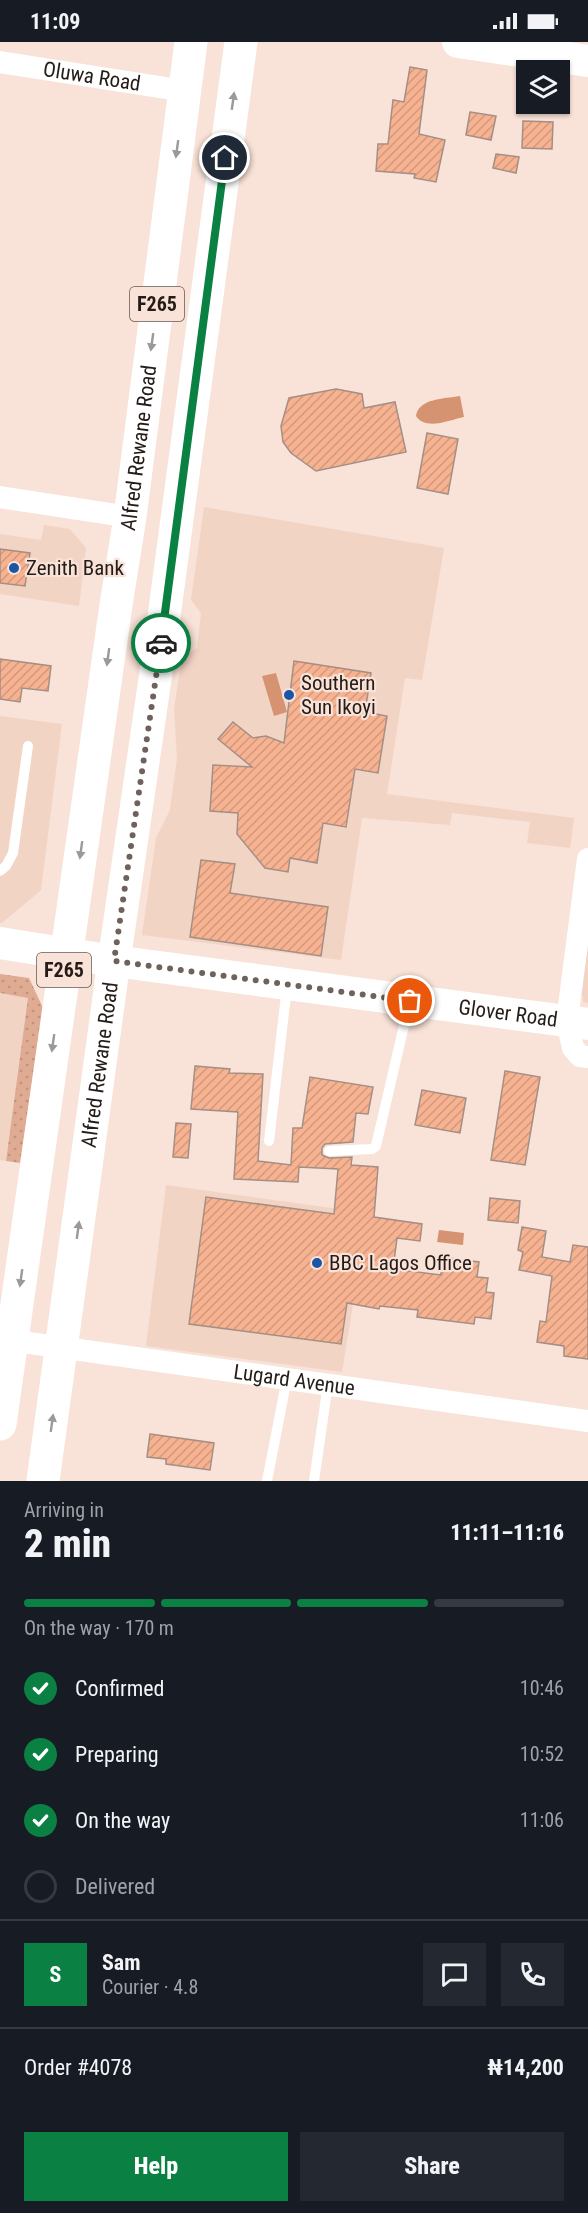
<!DOCTYPE html>
<meta charset="utf-8">
<style>
body{margin:0;font-family:"Roboto Condensed",sans-serif;background:#242831;color:#f1f3f6;height:100vh;display:flex;flex-direction:column;font-size:22px;white-space:nowrap}
*{box-sizing:border-box;margin:0}
p{font-size:20px;color:#9ea1a6}
.icon{flex:none;width:33px;height:33px;fill:none;stroke:currentColor;stroke-width:2;stroke-linecap:round;stroke-linejoin:round}
.map{position:relative;height:1439px;overflow:hidden}
.side{display:flex;flex-direction:column;background:#171b24;flex:1}
.side>*{flex:none}
.tools{position:absolute;left:516px;top:18px;display:grid;gap:12px}
.tools a{display:grid;place-items:center;width:54px;height:54px;border-radius:0px;background:#171b24;box-shadow:0 2px 4px #0004;font-size:30px}
.pin{position:absolute;display:grid;place-items:center;width:51px;height:51px;color:#fff;margin:-26px;border:3px solid #fff;border-radius:50%;box-shadow:0 2px 6px #0007}
.courier{position:absolute;display:grid;place-items:center;width:60px;height:60px;margin:-30px;border:4px solid #0b8043;border-radius:50%;background:#fff;color:#222;box-shadow:0 2px 8px #0007}
.head em{font-style:normal;font-weight:800}
.head div{display:flex;flex-direction:column-reverse}
.head{display:flex;align-items:center;justify-content:space-between;height:102px;padding:0 24px}
h1{font-size:39px;font-weight:800;line-height:45px}
.bar{display:grid;grid-template-columns:repeat(4,1fr);gap:9px 6px;align-content:center;height:72px;padding:0 24px}
.bar i{height:8px;border-radius:4px;background:#363941}
.bar .current{background:#0b8043}
.bar p{grid-column:span 4}
.line{display:flex;align-items:center;gap:15px;padding:0 24px;border-top:2px solid #363941}
.line div{flex:1}
.round{display:grid;place-items:center;flex:none;width:63px;height:63px;border-radius:0px;background:#242831}
ol{padding:0 24px;list-style:none}
li{display:flex;align-items:center;gap:18px;height:66px}
li p{margin-inline-start:auto}
li .icon{padding:6px;border-radius:50%;background:#0b8043;color:#fff;stroke-width:4}
li:last-child{color:#9ea1a6}
li i{width:33px;height:33px;border:3px solid #363941;border-radius:50%}
.cta{display:flex;gap:12px;margin-top:auto;padding:12px 24px}
.cta a{flex:1;height:69px;border-radius:0px;background:#0b8043;color:#fff;font-size:24px;font-weight:800;line-height:69px;text-align:center}
.cta a+a{background:#242831;color:#f1f3f6}
.status{display:flex;justify-content:space-between;align-items:center;height:42px;padding:0 30px;background:#171b24;direction:ltr}
.status svg{height:16px;fill:currentColor}
.map>svg:first-child{display:block}
</style>
<div class="status"><b>11:09</b><svg viewBox="0 0 49 12"><path d="M0 12V9h3v3zM5 12V6h3v6zM10 12V3h3v9zM15 12V0h3v12zM26 1h20v11H26zM47 4h2v5h-2z"/></svg></div>
<div class="map">
<svg width="588" height="1439" viewBox="0 0 588 1439">
<defs>
<pattern id="grass-dots" width="8" height="8" patternUnits="userSpaceOnUse" patternTransform="scale(1.5)"><rect width="8" height="8" fill="#dfab92"/><path d="M2 2h.1M6 6h.1" fill="none" stroke="#bf937d" stroke-width="1.8" stroke-linecap="round"/></pattern>
<pattern id="building-hatch" width="6" height="6" patternUnits="userSpaceOnUse" patternTransform="scale(1.5)"><rect width="6" height="6" fill="#f7b391"/><path d="M-1 1l2-2M0 6l6-6M5 7l2-2" fill="none" stroke="#d4997c"/></pattern>
</defs>
<rect width="100%" height="100%" fill="#f9e2d7"/>
<!-- built -->
<g fill="#f2d4c5">
<polygon points="204,465 444,506 422,638 405,636 387,752 574,776 570,806 527,801 530,780 452,771 450,783 362,776 341,918 142,893 156,796 170,768 177,716 174,667 182,615 197,606 201,571 191,558"/>
<polygon points="44,483 70,487 86,506 79,564 0,552 0,492 41,498"/>
<polygon points="0,674 62,682 41,848 2,881 0,881"/>
<polygon points="588,863 588,961 583,960 583,954 575,953"/>
<polygon points="0,951 29,955 6,1119 0,1118"/>
<polygon points="166,1143 368,1171 342,1330 146,1304"/>
</g>
<!-- grass -->
<polygon fill="url(#grass-dots)" points="0,932 29,936 43,966 20,1121 6,1119 28,956 0,951"/>
<!-- water -->
<g fill="#d59372">
<path d="M460 354 464 375C449 378 426 389 416 374 419 356 444 357 460 354Z"/>
<polygon points="276,631 287,670 274,674 262,634"/>
<polygon points="439,1188 464,1191 463,1203 437,1200"/>
</g>
<!-- building -->
<g fill="url(#building-hatch)" stroke="#a48f85" stroke-width="1.5">
<polygon points="410,25 427,28 419,92 445,98 436,140 414,136 415,132 376,129 378,102 388,102 393,58 404,60"/>
<polygon points="470,70 496,74 491,98 466,93"/>
<polygon points="523,79 553,80 552,107 522,106"/>
<polygon points="496,112 519,115 516,131 493,126"/>
<polygon points="336,347 362,352 364,366 395,360 406,410 316,429 291,411 283,400 281,384 289,356"/>
<polygon points="427,391 458,397 448,452 417,446"/>
<polygon points="0,507 30,511 25,544 0,541"/>
<polygon points="0,617 51,624 48,649 22,646 20,660 0,657"/>
<polygon points="294,619 371,631 365,670 387,674 378,731 355,727 346,785 323,781 317,821 290,816 288,830 265,826 237,792 238,771 210,769 213,723 252,725 218,697 233,680 253,696 266,694 284,701"/>
<polygon points="201,818 235,822 230,851 328,865 321,914 190,895"/>
<polygon points="195,1024 230,1027 229,1031 263,1032 258,1119 291,1123 293,1086 302,1086 310,1035 373,1045 368,1072 356,1071 353,1100 325,1102 322,1106 322,1113 329,1116 352,1115 351,1123 378,1125 374,1175 422,1182 420,1199 397,1196 393,1227 441,1233 441,1228 447,1229 449,1216 479,1220 477,1235 488,1236 486,1250 494,1251 491,1277 475,1275 474,1282 417,1275 418,1268 380,1264 379,1267 347,1261 341,1302 189,1282 206,1155 334,1172 338,1127 299,1125 298,1140 234,1137 238,1070 191,1067"/>
<polygon points="505,1029 540,1035 525,1123 491,1118"/>
<polygon points="422,1048 466,1056 460,1091 415,1083"/>
<polygon points="176,1081 191,1082 188,1116 173,1115"/>
<polygon points="490,1156 520,1159 518,1181 488,1178"/>
<polygon points="522,1185 546,1189 542,1215 570,1220 573,1203 588,1205 588,1317 564,1314 564,1304 537,1300 540,1279 546,1280 552,1234 519,1228 523,1210 518,1208"/>
<polygon points="150,1392 214,1401 210,1428 166,1422 166,1417 147,1415"/>
</g>
<g fill="none" stroke-linecap="round" stroke-linejoin="round">
<!-- lane -->
<g stroke="#fff" stroke-width="10">
<polyline points="0,829 6,824 13,811 28,704"/>
<polyline points="269,1099 287,945"/>
<polyline points="329,1109 372,1107 376,1104 409,962"/>
<polyline points="267,1439 287,1336"/>
<polyline points="314,1439 328,1342"/>
</g>
<!-- street -->
<g stroke="#fff" stroke-width="22">
<path id="s1" d="M0 20 185 49"/>
<polyline points="0,455 130,475"/>
<polyline points="588,817 567,979 573,1006 580,1014 588,1015"/>
<path id="s2" d="M0 1297 588 1379"/>
</g>
<!-- secondary -->
<g stroke="#fff" stroke-width="32">
<polyline points="458,0 588,19"/>
<path id="s3" d="M0 901 114 919 588 982"/>
</g>
<!-- primary -->
<g stroke="#fff" stroke-width="33">
<path id="s4" d="M0 1382 116 563 130 475 191 0"/>
<path id="s5" d="M43 1439 114 919 163 582 241 0"/>
</g>
</g>
<!-- one-way arrows -->
<defs><path id="oneway-solid" d="M-6-.8H1V-3.2L6.5 0L1 3.2V.8H-6Z" transform="scale(1.5)"/></defs>
<g fill="#9c9997">
<use href="#oneway-solid" transform="translate(233 59) rotate(-82)"/>
<use href="#oneway-solid" transform="translate(177 107) rotate(98)"/>
<use href="#oneway-solid" transform="translate(152 300) rotate(98)"/>
<use href="#oneway-solid" transform="translate(108 615) rotate(98)"/>
<use href="#oneway-solid" transform="translate(81 808) rotate(98)"/>
<use href="#oneway-solid" transform="translate(53 1001) rotate(98)"/>
<use href="#oneway-solid" transform="translate(78 1188) rotate(-82)"/>
<use href="#oneway-solid" transform="translate(21 1236) rotate(98)"/>
<use href="#oneway-solid" transform="translate(52 1381) rotate(-82)"/>
</g>
<g fill="none" stroke-linecap="round" stroke-linejoin="round">
<!-- done -->
<polyline stroke="#6f615b" stroke-width="6" stroke-dasharray="0 10.8" points="161,601 114,919 410,959"/>
<!-- route -->
<polyline stroke="#0b8043" stroke-width="8" points="161,601 225,116"/>
</g>
<!-- markers -->
<g fill="#1a55a6" stroke="#f9e2d7" stroke-width="2">
<circle cx="14" cy="526" r="6"/>
<circle cx="289" cy="653" r="6"/>
<circle cx="317" cy="1221" r="6"/>
</g>
<g text-anchor="middle" dominant-baseline="central" stroke-width="4.5" stroke-linejoin="round" paint-order="stroke">
<!-- shield labels -->
<g fill="#f9e2d7" stroke="#645751" stroke-width="1.5">
<rect x="130" y="245" width="54" height="34" rx="4.5"/>
<rect x="37" y="911" width="54" height="34" rx="4.5"/>
</g>
<g font-size="20" font-weight="bold" fill="#241c18">
<text x="157" y="262">F265</text>
<text x="64" y="928">F265</text>
</g>
<!-- street labels -->
<g font-size="21" fill="#241c18" stroke="#f9e2d7">
<text stroke="none"><textPath href="#s1" startOffset="93">Oluwa Road</textPath></text>
<text stroke="none"><textPath href="#s4" startOffset="986">Alfred Rewane Road</textPath></text>
<text stroke="none"><textPath href="#s3" startOffset="513">Glover Road</textPath></text>
<text stroke="none"><textPath href="#s5" startOffset="420">Alfred Rewane Road</textPath></text>
<text stroke="none"><textPath href="#s2" startOffset="297">Lugard Avenue</textPath></text>
</g>
<!-- poi labels -->
<g font-size="21" fill="#241c18" stroke="#f9e2d7" text-anchor="start">
<text x="26" y="526">Zenith Bank</text>
<text x="301" y="641">Southern<tspan x="301" dy="24">Sun Ikoyi</tspan></text>
<text x="329" y="1221">BBC Lagos Office</text>
</g>
</g>
</svg>
<div class="tools">
<a><svg class="icon" aria-label="layers" viewBox="0 0 24 24"><path d="M12 4l9 5-9 5-9-5zM3 14l9 5 9-5"/></svg></a>
</div>
<div class="pin" style="left:410px;top:959px;background:#ea580c"><svg class="icon" aria-label="bag" viewBox="0 0 24 24"><path d="M5 8h14l-1 12H6zM9 8a3 3 0 0 1 6 0"/></svg></div>
<div class="pin" style="left:225px;top:116px;background:#1f2937"><svg class="icon" aria-label="home" viewBox="0 0 24 24"><path d="M3 11l9-7 9 7M6 9v11h12V9"/></svg></div>
<div class="courier" style="left:161px;top:601px"><svg class="icon" aria-label="car" viewBox="0 0 24 24"><path d="M5 17H2v-5l4-1 3-4h7l3 4 3 1v5h-3M9 17h6M6 11h13"/><circle cx="7" cy="17" r="2"/><circle cx="17" cy="17" r="2"/></svg></div>
</div>
<section class="side">
<div class="head"><div><h1>2 min</h1><p>Arriving in</p></div><em>11:11–11:16</em></div>
<div class="bar"><i class="current"></i><i class="current"></i><i class="current"></i><i></i><p>On the way · 170 m</p></div>
<ol>
<li><svg class="icon" aria-label="check" viewBox="0 0 24 24"><path d="M5 12l5 5 9-10"/></svg>Confirmed<p>10:46</p></li>
<li><svg class="icon" aria-label="check" viewBox="0 0 24 24"><path d="M5 12l5 5 9-10"/></svg>Preparing<p>10:52</p></li>
<li><svg class="icon" aria-label="check" viewBox="0 0 24 24"><path d="M5 12l5 5 9-10"/></svg>On the way<p>11:06</p></li>
<li><i></i>Delivered</li>
</ol>
<div class="line" style="height:108px"><b class="round" style="background:#0b8043;color:#fff">S</b><div><b>Sam</b><p>Courier · 4.8</p></div><a class="round"><svg class="icon" aria-label="chat" viewBox="0 0 24 24"><path d="M4 5h16v11H9l-5 4z"/></svg></a><a class="round"><svg class="icon" aria-label="phone" viewBox="0 0 24 24"><path d="M5 4h4l2 5-3 2q2 4 5 5l2-3 5 2v4C11 20 4 13 5 4z"/></svg></a></div>
<div class="line" style="height:78px"><div>Order #4078</div><b>₦14,200</b></div>
<div class="cta"><a>Help</a><a>Share</a></div>
</section>
